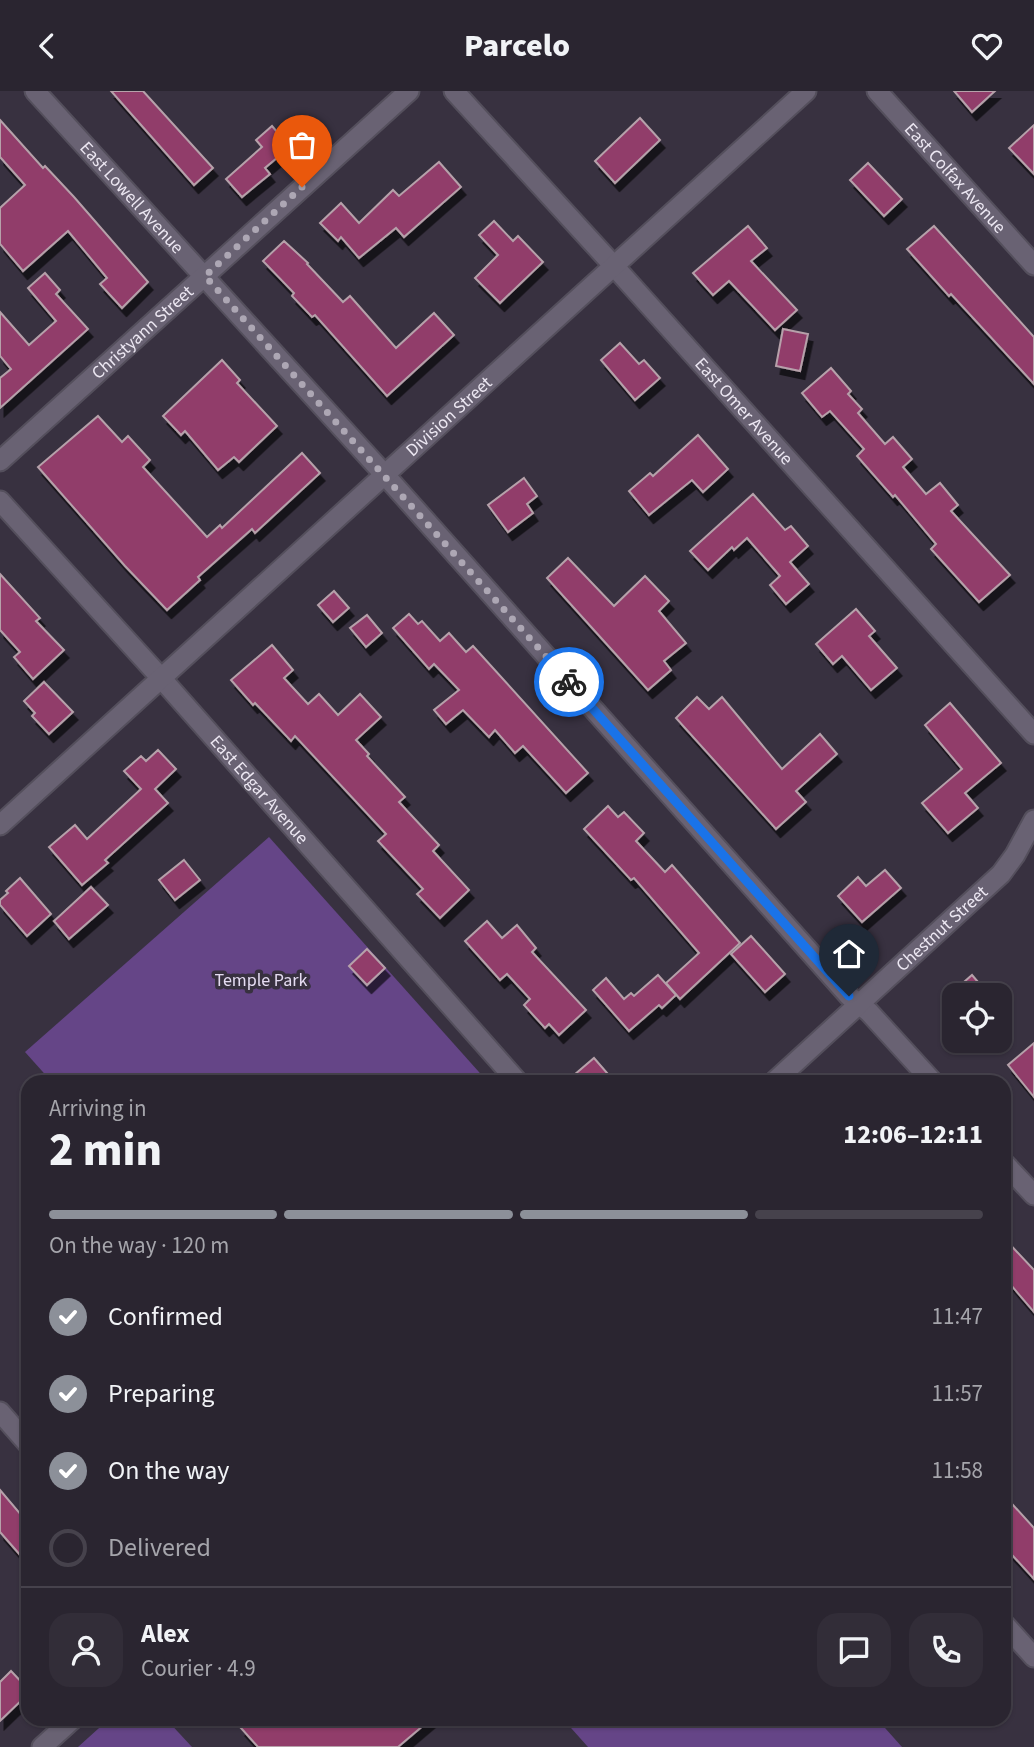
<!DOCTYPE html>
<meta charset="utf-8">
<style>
body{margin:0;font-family:"Source Sans 3",sans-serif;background:#322d38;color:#f1f3f6;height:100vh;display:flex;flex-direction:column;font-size:26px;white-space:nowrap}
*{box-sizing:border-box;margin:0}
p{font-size:23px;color:#a5a5ab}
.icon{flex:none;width:38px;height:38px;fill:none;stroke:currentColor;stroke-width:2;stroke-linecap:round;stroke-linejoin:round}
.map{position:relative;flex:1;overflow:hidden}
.sheet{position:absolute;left:21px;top:984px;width:990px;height:651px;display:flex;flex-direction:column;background:#2a2530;border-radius:21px;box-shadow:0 2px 5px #0004,0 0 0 2px #46424c}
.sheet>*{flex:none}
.fabs{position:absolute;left:942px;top:892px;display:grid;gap:14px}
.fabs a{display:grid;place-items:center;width:70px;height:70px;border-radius:14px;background:#2a2530;box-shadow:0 2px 5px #0004,0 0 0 2px #46424c;font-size:35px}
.pin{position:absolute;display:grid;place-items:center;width:60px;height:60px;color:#fff;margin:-72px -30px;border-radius:50% 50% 50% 0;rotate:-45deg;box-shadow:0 0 7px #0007}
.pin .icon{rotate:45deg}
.courier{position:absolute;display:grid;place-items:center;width:70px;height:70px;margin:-35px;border:5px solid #1a73e8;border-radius:50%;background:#fff;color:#222;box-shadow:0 2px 9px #0007}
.head em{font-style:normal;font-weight:800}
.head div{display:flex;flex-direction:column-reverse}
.head{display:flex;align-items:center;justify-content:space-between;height:119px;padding:0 28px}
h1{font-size:46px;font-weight:800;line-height:52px}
.bar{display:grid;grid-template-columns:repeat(4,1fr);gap:10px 7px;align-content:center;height:84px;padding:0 28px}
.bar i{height:9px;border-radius:5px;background:#46424c}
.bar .selected{background:#8c9099}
.bar p{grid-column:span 4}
.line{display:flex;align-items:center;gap:18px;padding:0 28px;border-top:2px solid #46424c}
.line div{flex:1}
.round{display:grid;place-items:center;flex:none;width:74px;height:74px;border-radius:21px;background:#322d38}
ol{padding:0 28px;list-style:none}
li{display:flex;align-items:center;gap:21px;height:77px}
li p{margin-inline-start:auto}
li .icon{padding:7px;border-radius:50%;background:#8c9099;color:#fff;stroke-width:4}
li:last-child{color:#a5a5ab}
li i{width:38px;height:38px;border:4px solid #46424c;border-radius:50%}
header{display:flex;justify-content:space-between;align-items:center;height:91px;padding:0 28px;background:#2a2530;font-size:32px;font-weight:800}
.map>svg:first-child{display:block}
</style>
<header><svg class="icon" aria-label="back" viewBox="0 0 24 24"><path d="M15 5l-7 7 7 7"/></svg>Parcelo<svg class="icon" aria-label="heart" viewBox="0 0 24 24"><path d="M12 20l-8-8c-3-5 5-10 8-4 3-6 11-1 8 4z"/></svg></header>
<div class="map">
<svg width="1034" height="1656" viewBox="0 0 1034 1656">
<defs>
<filter id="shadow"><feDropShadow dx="4.5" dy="8" stdDeviation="0" flood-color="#0009"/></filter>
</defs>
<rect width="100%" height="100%" fill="#383140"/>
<!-- green -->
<g fill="#654587">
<polygon points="269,746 487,990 51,990 25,961"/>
<polygon points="109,1628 166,1628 192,1656 78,1656"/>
<polygon points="563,1628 877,1628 902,1656 588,1656"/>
</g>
<!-- building -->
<g fill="#913c6b" stroke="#b6a1aa" stroke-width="2" filter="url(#shadow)">
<polygon points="111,0 143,0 213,77 194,94"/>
<polygon points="954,0 995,0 972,21"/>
<polygon points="640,27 660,49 615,92 595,70"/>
<polygon points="0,29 43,77 45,75 74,106 148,191 122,217 100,193 107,187 68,140 23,180 0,153 0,117 25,94 0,66"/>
<polygon points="1034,34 1034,83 1009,57"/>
<polygon points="272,35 290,56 265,77 270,83 242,106 226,88 262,56 256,49"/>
<polygon points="439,71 461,96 404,146 396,137 359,167 341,146 338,150 320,132 341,112 359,132 393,99 399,105"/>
<polygon points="868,72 902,108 884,125 850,89"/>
<polygon points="494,130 513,150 518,145 543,171 500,212 475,187 498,164 479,144"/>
<polygon points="748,135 767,157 751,170 797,219 775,239 729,190 713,204 693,182"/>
<polygon points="934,135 1034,246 1034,293 951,203 949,205 907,158"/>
<polygon points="284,150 308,172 307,173 343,211 350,205 396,257 434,222 454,244 387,305 315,224 312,226 292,205 294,202 263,170"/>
<polygon points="45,182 60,199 56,203 88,238 0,317 0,287 11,278 0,265 0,221 29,254 56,230 28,197"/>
<polygon points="783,238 808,243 800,280 776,275"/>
<polygon points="620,252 639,273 644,269 660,287 635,309 601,269"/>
<polygon points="222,269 240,289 237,292 277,335 239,371 234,366 218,379 185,340 181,344 163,325"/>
<polygon points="831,277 851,300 848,303 862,318 858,322 885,353 893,346 912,368 903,376 926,403 940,392 958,414 951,420 1010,484 979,511 931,458 936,453 895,404 893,406 857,365 864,358 830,320 822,326 802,302"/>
<polygon points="98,325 122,351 128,345 150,369 143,376 207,446 220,434 222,437 302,362 320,382 255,442 252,438 198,486 200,489 167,519 125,475 38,376"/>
<polygon points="698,344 728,378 703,401 692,389 649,424 629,400 650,382 653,385"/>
<polygon points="524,387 537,405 527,413 533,422 508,441 488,414"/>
<polygon points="753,403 785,439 791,435 808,455 790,471 809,493 786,513 770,494 780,485 747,447 734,459 732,456 708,479 690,460"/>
<polygon points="568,467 614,515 645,485 669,510 659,520 686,552 664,570 671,579 648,599 547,487"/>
<polygon points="0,483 40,527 36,530 64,559 33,588 14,566 20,561 0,539"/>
<polygon points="334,500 349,517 333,531 318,514"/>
<polygon points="856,518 875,540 869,545 897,577 871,599 842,565 833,573 816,553"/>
<polygon points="409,523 418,533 422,530 440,550 449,542 466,561 473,555 588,682 566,702 523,655 515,662 495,639 489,646 463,619 446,633 434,619 459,599 434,573 429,578 393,537"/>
<polygon points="367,524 382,542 366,556 350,537"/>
<polygon points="272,554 293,579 284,587 308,613 319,603 338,624 360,603 381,626 356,649 369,663 367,665 405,706 399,711 439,754 433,760 469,799 440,827 417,803 423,798 378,750 386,743 295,645 291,650 255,612 253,614 231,589"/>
<polygon points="44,591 73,621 49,643 32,625 35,622 24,610"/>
<polygon points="697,606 709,618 722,606 782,678 820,643 837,663 796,700 806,711 776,738 676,627"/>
<polygon points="950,612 1001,672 965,702 978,717 948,742 922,712 962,678 925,634"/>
<polygon points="158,659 176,678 155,698 168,712 105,769 108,772 82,794 49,756 75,734 87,748 141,698 124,680 141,665 146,670"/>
<polygon points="608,715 618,726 624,721 644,742 636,750 665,781 672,774 740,852 680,908 666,892 699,862 634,787 631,789 584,738"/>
<polygon points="184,769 200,789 175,809 159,789"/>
<polygon points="885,779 901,797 862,831 838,805 858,786 866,795"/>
<polygon points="20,787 51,823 27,845 0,814 0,809 8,802 6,800"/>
<polygon points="91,796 108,814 69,848 54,830"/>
<polygon points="487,830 502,847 517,834 536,857 532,861 586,919 559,944 549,933 545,937 524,914 530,908 507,883 500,889 465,850"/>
<polygon points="751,845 785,883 765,901 731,863"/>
<polygon points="367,858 385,877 367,894 349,875"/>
<polygon points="658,884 676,904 662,917 659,914 629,940 593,899 606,887 624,908 631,902 634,905"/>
<polygon points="972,884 990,905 948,905"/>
<polygon points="1034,952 1034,1006 1008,974"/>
<polygon points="594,967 614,990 567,990"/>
<polygon points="1004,1147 1034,1179 1034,1221 1004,1186"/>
<polygon points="0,1399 28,1432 28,1473 0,1441"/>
<polygon points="1004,1404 1034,1437 1034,1488 1004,1455"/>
<polygon points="11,1580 28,1598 28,1603 0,1630 0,1591"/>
<polygon points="252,1628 431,1628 398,1656 258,1656 241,1637"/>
</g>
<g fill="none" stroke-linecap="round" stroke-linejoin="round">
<defs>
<g id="minor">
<path id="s1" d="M35 0 384 383 849 905 869 921 932 990"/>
<path id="s2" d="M454 0 613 174 1034 643"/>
<path id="s3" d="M877 0 1034 174"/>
<path id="s4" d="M0 370 409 0"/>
<path id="s5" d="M0 410 161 587 517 990"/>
<path id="s6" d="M775 990 1001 783 1015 764 1034 729"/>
<polyline points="1004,1072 1034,1104"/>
<polyline points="0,1321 28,1353"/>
<polyline points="1004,1533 1034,1566"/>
<polyline points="42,1656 73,1628"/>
</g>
<g id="tertiary">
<path id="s7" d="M0 734 806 0"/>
</g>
</defs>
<!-- minor casing -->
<use href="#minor" stroke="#544f5c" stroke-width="23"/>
<!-- tertiary casing -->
<use href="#tertiary" stroke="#544f5c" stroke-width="23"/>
<!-- minor -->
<use href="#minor" stroke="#696273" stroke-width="19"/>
<!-- tertiary -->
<use href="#tertiary" stroke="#696273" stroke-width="19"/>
</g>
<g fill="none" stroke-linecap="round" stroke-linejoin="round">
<!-- done -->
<polyline stroke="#ada7b4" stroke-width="7" stroke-dasharray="0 12.6" points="302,96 205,185 569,591"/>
<!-- route -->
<polyline stroke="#1a73e8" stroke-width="9" points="569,591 849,905"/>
</g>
<g text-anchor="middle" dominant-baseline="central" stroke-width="7" stroke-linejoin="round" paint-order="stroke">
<!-- street labels -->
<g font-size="18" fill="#ece7f2" stroke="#383140">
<text stroke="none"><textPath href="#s3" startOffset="117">East Colfax Avenue</textPath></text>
<text stroke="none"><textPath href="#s1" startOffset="144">East Lowell Avenue</textPath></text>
<text stroke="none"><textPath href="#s4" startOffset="192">Christyann Street</textPath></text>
<text stroke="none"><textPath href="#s2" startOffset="432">East Omer Avenue</textPath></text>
<text stroke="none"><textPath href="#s7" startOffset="607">Division Street</textPath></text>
<text stroke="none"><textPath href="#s5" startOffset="388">East Edgar Avenue</textPath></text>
<text stroke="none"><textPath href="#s6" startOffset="226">Chestnut Street</textPath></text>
</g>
<!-- park labels -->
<g font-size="18" fill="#e5dcf2" stroke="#383140">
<text x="261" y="889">Temple Park</text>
</g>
</g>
</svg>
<div class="fabs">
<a><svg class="icon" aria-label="locate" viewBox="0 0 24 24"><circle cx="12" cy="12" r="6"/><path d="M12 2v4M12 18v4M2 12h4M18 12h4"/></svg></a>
</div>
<div class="pin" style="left:302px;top:96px;background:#ea580c"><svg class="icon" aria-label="bag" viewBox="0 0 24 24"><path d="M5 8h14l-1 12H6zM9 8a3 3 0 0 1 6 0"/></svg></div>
<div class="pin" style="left:849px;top:905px;background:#1f2937"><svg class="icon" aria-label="home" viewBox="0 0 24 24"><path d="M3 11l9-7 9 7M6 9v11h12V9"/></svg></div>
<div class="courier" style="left:569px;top:591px"><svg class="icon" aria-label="bike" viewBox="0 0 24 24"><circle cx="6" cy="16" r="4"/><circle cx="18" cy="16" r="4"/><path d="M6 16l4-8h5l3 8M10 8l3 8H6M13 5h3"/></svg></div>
<section class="sheet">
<div class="head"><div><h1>2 min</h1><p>Arriving in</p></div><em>12:06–12:11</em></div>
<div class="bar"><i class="selected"></i><i class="selected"></i><i class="selected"></i><i></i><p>On the way · 120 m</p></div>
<ol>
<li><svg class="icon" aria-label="check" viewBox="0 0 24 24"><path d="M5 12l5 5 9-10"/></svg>Confirmed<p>11:47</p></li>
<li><svg class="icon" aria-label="check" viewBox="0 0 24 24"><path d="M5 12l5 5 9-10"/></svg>Preparing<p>11:57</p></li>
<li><svg class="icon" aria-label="check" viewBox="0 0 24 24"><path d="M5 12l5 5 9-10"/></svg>On the way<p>11:58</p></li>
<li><i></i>Delivered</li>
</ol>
<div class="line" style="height:126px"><a class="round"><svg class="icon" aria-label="person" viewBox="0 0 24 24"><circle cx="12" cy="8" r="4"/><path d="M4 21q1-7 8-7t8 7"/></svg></a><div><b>Alex</b><p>Courier · 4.9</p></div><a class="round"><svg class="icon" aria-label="chat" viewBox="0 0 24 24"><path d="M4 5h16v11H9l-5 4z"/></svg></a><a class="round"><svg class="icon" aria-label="phone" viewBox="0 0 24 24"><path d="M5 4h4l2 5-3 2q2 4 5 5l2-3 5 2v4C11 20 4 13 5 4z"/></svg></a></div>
</section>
</div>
